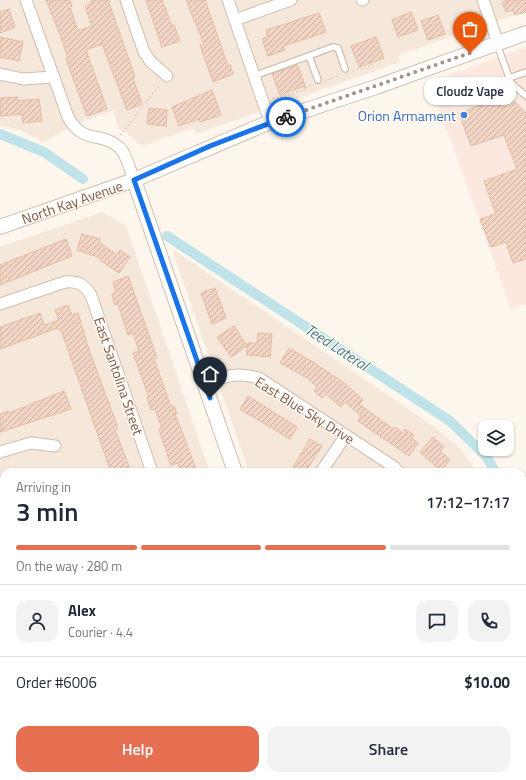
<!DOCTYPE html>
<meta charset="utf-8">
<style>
body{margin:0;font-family:"Titillium Web",sans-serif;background:#f2f2f3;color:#1f2937;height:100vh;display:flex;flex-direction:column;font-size:15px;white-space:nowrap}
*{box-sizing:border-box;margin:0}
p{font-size:13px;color:#747a83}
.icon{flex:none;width:22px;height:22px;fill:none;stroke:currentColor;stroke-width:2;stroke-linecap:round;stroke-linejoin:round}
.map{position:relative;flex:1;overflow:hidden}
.drawer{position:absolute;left:0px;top:468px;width:526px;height:312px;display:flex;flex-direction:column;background:#fff;border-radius:12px 12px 0 0;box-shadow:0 1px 3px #0004}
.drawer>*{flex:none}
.fabs{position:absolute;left:478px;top:420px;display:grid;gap:8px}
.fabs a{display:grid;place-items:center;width:36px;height:36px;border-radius:8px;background:#fff;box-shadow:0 1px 3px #0004;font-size:20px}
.pin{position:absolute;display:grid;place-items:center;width:34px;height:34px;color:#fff;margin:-41px -17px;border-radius:50% 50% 50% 0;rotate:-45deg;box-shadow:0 0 4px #0007}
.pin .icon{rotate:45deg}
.courier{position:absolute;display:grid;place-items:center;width:40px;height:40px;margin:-20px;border:3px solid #1a73e8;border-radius:50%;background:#fff;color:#222;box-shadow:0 1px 5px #0007}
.bubble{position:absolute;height:28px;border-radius:12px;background:#fff;box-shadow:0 1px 3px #0004;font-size:13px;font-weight:600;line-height:28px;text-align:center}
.headline em{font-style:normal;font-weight:600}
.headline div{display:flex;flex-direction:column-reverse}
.headline{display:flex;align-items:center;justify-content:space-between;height:68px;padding:0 16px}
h1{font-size:26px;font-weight:600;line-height:30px}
.bar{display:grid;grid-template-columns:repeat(4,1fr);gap:6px 4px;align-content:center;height:48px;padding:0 16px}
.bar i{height:5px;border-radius:3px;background:#e0e1e3}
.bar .on{background:#e76f51}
.bar p{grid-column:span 4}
.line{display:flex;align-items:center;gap:10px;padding:0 16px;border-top:1px solid #e0e1e3}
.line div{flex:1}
.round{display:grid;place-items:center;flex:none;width:42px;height:42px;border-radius:12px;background:#f2f2f3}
.primary-button{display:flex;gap:8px;margin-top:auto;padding:8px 16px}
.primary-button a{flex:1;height:46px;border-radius:12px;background:#e76f51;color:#fff;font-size:16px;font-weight:600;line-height:46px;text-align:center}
.primary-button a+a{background:#f2f2f3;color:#1f2937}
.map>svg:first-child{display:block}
</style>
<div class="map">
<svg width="526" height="780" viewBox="0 0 526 780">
<defs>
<pattern id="building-hatch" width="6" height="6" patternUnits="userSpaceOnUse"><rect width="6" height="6" fill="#f3d5c3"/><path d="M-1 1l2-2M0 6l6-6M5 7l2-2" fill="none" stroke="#cab0a1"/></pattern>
</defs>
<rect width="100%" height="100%" fill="#fdf6ec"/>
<!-- residential -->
<g fill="#f5e8da">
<polygon points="0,0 526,0 526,11 398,55 400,62 196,134 194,128 141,146 124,130 119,129 113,111 81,122 43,142 20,130 0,125"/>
<polygon points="102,212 126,226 210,472 4,472 4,776 71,776 60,780 0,780 0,247"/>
<polygon points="172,249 435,427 461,450 477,472 249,472"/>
<polygon points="175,776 320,776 321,780 164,780"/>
<polygon points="355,776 514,776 514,780 356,780"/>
</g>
<!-- commercial -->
<polygon fill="#fde8e0" points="526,47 526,304 511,309 430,82"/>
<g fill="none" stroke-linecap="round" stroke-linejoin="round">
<!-- canal -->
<g stroke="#bfe3e8" stroke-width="10">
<polyline points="0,134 44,152 83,179"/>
<polyline points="167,236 450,421 487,457 495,472"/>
<polyline points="522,563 526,590"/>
</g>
</g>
<!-- building -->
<g fill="url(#building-hatch)" stroke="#e6bba3">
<polygon points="46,0 70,0 72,6 70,7 78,31 92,26 85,6 92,3 91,0 108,0 135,77 133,78 142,104 127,110 102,44 86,50 107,109 87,116 66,59 68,58 61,37"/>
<polygon points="146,0 162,0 172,26 174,25 180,41 162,47"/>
<polygon points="186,0 205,0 228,66 230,65 233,74 213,82 200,45 204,44"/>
<polygon points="508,0 526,0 526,12 515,15 513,10 506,12 502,2"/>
<polygon points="9,9 15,27 0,33 0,12"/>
<polygon points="411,12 418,30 398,37 392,20"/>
<polygon points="319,13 326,32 283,46 285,50 268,56 262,39 268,36 266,30"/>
<polygon points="438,15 445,34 428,40 421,21"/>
<polygon points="0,37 23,42 19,61 0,57"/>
<polygon points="376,37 384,58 359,67 351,46"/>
<polygon points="297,65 305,86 280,95 272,74"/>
<polygon points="212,90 221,115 200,122 199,119 179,126 172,107"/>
<polygon points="508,95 526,113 526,259 513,263 506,242 491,247 480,219 496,214 484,181 517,169 504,135 471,146 459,113"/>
<polygon points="18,97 18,101 39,99 42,121 23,123 22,114 0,116 0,98"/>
<polygon points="149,108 167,110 166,126 147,124"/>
<polygon points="82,234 100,239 99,242 117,255 120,250 130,257 119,273 100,260 101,258 77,250"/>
<polygon points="66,239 72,256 0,285 0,265"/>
<polygon points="128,276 157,358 154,359 164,387 171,407 174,406 177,413 175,414 196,469 187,472 181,472 178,463 171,465 159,429 162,428 155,409 151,410 147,398 149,397 133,353 139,351 133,333 128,335 118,304 115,305 112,294 116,292 113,282"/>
<polygon points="215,288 226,318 212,324 201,293"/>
<polygon points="68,305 72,315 78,313 89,350 118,428 115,430 131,472 111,472 61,330 59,330 58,328 0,349 0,327 40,313 44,325 59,320 55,310"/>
<polygon points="234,326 247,346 248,343 257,343 258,333 272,334 270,357 247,355 247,346 231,357 217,337"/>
<polygon points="289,348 313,362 344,383 363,400 359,404 393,429 395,427 402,433 405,429 414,435 411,438 418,443 409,456 358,421 361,416 345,402 341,407 326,394 322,398 314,391 317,387 309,379 280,363"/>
<polygon points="64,391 71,409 0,432 0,414 8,411 9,413"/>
<polygon points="248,396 297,427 290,439 240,409"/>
<polygon points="433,437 444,447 440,451 450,460 441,471 420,452"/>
<polygon points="310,439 322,446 305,472 290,472"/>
</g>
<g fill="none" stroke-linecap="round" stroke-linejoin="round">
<defs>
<g id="service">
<polyline points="497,44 511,83 526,96"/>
<polyline points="309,56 318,80"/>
<polyline points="254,76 333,47 338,48 345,69"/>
<polyline points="509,78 526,72"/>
</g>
<g id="minor">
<path d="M26 0 68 117C84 146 100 130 120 148 127 155 130 171 134 180"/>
<polyline points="126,0 144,52 150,61 167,76"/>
<polyline points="228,0 270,122"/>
<polyline points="362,0 363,0"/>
<polyline points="483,0 498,43"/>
<polyline points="235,20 291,0"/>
<polyline points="0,74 23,79 54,77"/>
<path d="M0 304 65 282C78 281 84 284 91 295L152 472"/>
<path d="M205 383C226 376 236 372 259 378L394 467 398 472"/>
<polyline points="0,452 31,443 55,446"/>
<polyline points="321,472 346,435"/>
<polyline points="0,519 4,531"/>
<polyline points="210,776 212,780"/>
</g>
<g id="tertiary">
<polyline points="134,180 235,472"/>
<polyline points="0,227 134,180 270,122 376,87 526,33"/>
<polyline points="522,640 526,639"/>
<polyline points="338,776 340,780"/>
<polyline points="118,780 129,776"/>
</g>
</defs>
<!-- service casing -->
<use href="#service" stroke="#d1beb0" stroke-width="8"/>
<!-- minor casing -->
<use href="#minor" stroke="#d1beb0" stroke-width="13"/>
<!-- tertiary casing -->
<use href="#tertiary" stroke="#d1beb0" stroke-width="16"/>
<!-- path -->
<g stroke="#d9b8a5" stroke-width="1.5" stroke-dasharray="1 3" stroke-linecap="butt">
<polyline points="353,71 372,65 371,63"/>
<polyline points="325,81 340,75"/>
<polyline points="306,88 314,85"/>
<polyline points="273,98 283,97 306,89 299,67"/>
<polyline points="121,135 160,84"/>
</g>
<!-- service -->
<use href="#service" stroke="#fff" stroke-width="5.5"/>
<!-- minor -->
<use href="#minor" stroke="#fff" stroke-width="11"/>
<!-- tertiary -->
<use href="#tertiary" stroke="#fff" stroke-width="14"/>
</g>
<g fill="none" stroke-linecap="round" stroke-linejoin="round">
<!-- done -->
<polyline stroke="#a89285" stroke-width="4" stroke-dasharray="0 7.2" points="286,117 470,53"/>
<!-- route -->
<polyline stroke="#1a73e8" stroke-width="5" points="210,398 134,180 210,146 286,117"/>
</g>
<!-- markers -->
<circle fill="#3f7fe0" stroke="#fffaf3" stroke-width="1.5" cx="464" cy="115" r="4"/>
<g text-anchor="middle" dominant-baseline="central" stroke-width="3" stroke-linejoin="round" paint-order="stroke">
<!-- shop labels -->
<g font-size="14" fill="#366cbe" stroke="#fffaf3" text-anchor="end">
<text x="456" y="115">Orion Armament</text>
</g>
<!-- street labels -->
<g font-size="14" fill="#7a5c4d" stroke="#fffaf3">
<text transform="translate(72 202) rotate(-19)">North Kay Avenue</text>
<text transform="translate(119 376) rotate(71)">East Santolina Street</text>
<text transform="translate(305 410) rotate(32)">East Blue Sky Drive</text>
</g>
<!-- water labels -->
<g font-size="15" font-style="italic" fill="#437c86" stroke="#fffaf3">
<text transform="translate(337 347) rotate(33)">Teed Lateral</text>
</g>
</g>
</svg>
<div class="fabs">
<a><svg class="icon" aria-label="layers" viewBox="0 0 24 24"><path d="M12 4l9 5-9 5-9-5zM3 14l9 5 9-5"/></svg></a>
</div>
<div class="pin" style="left:470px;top:53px;background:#ea580c"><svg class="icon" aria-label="bag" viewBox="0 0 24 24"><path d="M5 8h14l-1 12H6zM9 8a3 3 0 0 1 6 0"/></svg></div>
<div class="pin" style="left:210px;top:398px;background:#1f2937"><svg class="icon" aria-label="home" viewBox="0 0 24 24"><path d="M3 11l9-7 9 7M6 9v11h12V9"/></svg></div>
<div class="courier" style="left:286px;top:117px"><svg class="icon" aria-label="bike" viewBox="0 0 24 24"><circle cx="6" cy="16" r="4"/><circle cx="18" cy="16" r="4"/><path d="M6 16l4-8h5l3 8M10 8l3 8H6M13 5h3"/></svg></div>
<div class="bubble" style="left:424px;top:77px;width:92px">Cloudz Vape</div>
<section class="drawer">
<div class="headline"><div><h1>3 min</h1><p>Arriving in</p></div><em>17:12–17:17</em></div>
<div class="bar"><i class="on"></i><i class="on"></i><i class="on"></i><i></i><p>On the way · 280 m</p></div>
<div class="line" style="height:72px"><a class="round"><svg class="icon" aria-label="person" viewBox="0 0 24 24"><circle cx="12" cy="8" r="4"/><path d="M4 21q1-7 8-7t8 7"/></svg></a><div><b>Alex</b><p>Courier · 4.4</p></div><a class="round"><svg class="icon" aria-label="chat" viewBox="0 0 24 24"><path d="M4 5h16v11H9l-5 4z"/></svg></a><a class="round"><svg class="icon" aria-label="phone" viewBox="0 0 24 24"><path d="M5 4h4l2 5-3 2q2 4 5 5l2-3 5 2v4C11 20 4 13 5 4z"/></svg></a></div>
<div class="line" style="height:52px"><div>Order #6006</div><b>$10.00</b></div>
<div class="primary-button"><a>Help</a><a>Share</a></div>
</section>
</div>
